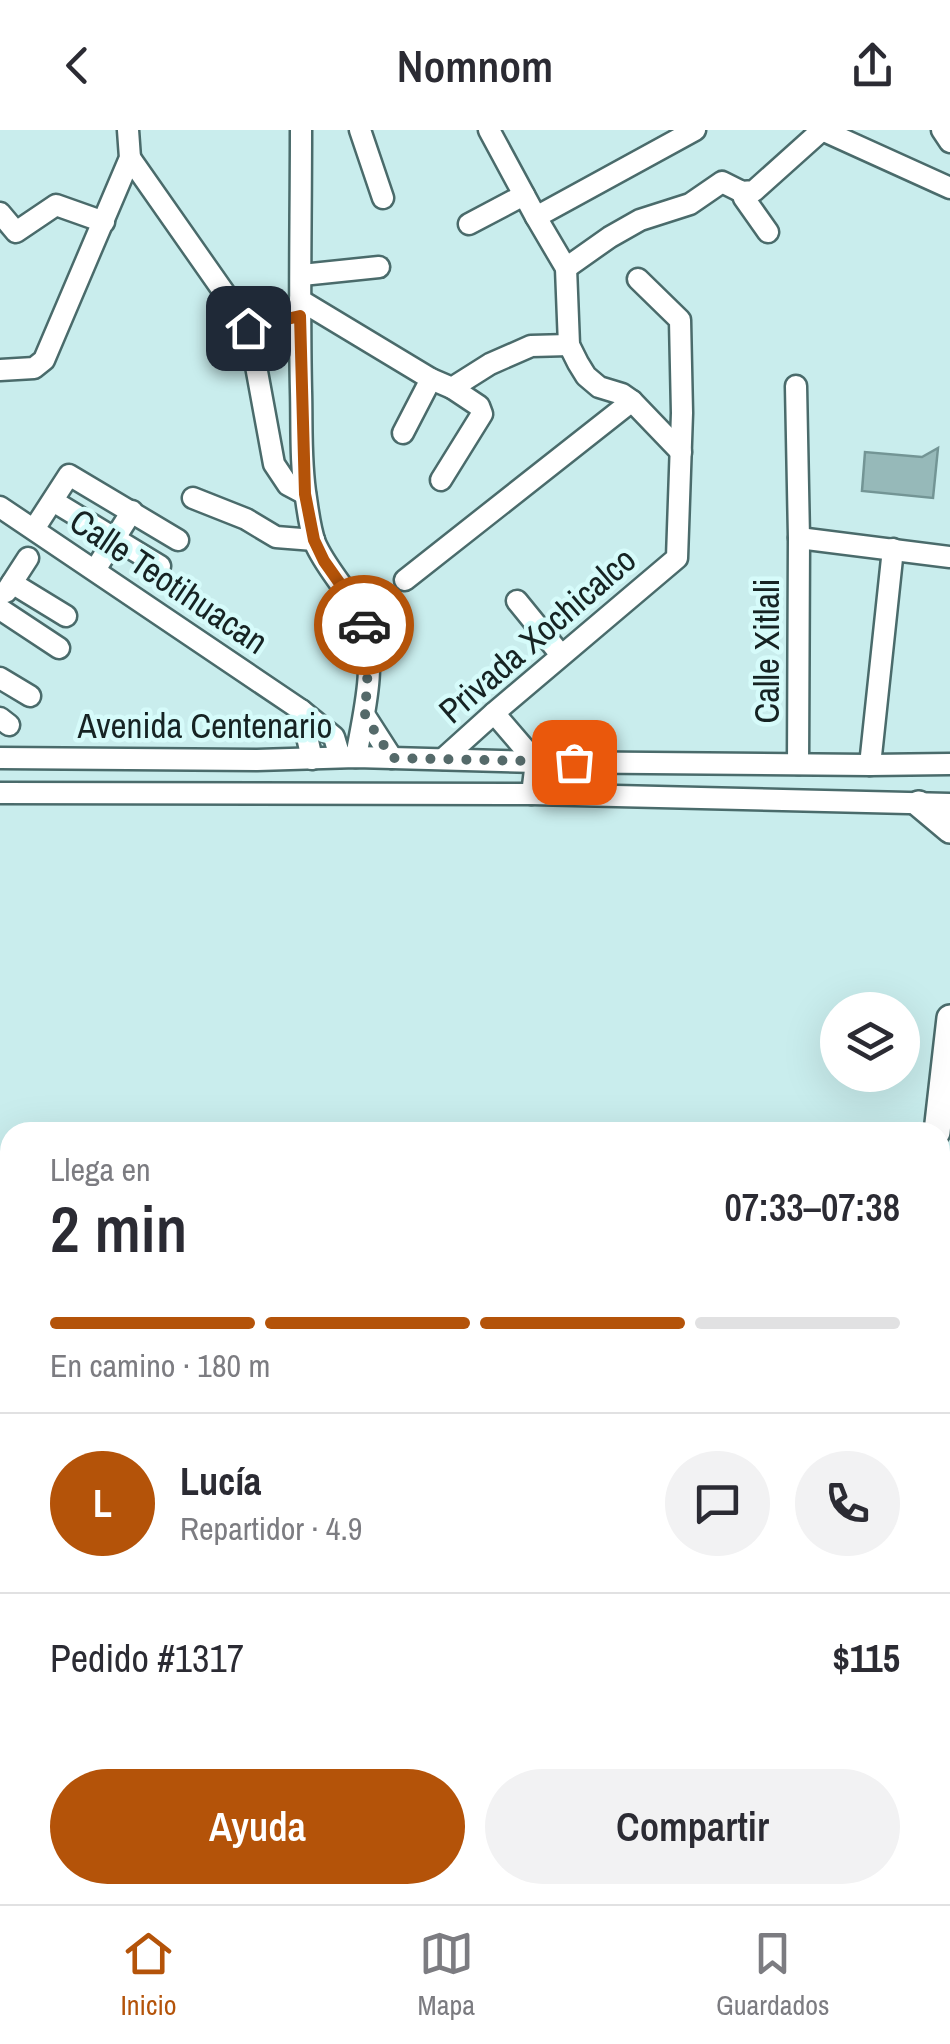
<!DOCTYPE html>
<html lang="es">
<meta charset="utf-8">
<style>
body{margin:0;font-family:"Archivo Narrow",sans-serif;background:#f2f2f3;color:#2b2b33;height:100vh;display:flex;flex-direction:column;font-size:38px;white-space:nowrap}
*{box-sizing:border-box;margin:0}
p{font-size:32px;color:#7c7c81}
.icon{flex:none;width:55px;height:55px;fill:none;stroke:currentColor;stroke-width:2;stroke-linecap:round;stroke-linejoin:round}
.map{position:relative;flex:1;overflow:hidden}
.details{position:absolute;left:0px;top:992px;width:950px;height:782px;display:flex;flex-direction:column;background:#fff;border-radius:30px 30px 0 0;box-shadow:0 10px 40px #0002}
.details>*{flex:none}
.fabs{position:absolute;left:820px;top:862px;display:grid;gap:20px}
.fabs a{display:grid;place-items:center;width:100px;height:100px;border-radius:50%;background:#fff;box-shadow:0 10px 40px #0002;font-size:50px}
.pin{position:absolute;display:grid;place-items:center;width:85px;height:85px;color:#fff;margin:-42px;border-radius:20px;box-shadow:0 5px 15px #0006}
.courier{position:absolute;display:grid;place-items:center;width:100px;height:100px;margin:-50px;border:8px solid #b45309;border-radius:50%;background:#fff;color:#222;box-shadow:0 2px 12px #0007}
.summary em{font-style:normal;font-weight:600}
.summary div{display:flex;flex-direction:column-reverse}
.summary{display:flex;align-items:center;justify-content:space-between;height:170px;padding:0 50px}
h1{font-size:65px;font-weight:600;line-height:75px}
.bar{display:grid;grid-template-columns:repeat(4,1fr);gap:15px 10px;align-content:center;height:120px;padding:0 50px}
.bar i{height:12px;border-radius:8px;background:#e1e1e2}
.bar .current{background:#b45309}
.bar p{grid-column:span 4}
.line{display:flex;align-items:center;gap:25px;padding:0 50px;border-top:2px solid #e1e1e2}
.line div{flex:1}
.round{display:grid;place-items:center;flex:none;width:105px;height:105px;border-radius:52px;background:#f2f2f3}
.primary-button{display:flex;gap:20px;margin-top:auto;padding:20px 50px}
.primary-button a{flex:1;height:115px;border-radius:60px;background:#b45309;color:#fff;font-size:40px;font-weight:600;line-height:115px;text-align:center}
.primary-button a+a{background:#f2f2f3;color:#2b2b33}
header{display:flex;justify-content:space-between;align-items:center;height:130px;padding:0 50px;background:#fff;font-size:45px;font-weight:600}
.menu{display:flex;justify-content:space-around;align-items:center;height:140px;border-top:2px solid #e1e1e2;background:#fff;font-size:28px;color:#7c7c81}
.menu a{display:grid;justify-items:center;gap:5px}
.menu .current{color:#b45309}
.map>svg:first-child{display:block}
</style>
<header><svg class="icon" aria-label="back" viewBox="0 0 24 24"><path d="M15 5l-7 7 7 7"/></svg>Nomnom<svg class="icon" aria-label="share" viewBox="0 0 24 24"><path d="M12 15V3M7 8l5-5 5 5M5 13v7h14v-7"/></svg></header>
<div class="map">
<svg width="950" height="1774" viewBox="0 0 950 1774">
<rect width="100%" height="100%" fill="#c9eded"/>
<!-- building -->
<polygon fill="#96b9b9" stroke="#739595" stroke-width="2.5" points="938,318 933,368 862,361 865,322 922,327"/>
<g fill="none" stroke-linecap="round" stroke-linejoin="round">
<defs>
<g id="minor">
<path d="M301 0C301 87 299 174 301 261 302 296 300 333 306 368 308 382 310 399 315 413 327 441 351 462 362 491 378 531 363 587 356 627"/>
<polyline points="360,0 383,68"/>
<polyline points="489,0 536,87 566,138 569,215 578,233 586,246 599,257 622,264 632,271 681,322"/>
<polyline points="822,0 950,58"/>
<polyline points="942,0 950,12"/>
<polyline points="130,28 249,198 274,334 288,355 305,364"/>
<polyline points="742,62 744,68 768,102"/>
<polyline points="0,83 16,102 56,75 104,92"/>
<polyline points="536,87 695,0"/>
<polyline points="469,94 524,65"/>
<polyline points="566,138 610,107 640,90 690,74 722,52 742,62 754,61 822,0"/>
<polyline points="302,145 379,137"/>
<polyline points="300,170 431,249 452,258 490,234 531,216 569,215"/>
<polyline points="249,198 300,186"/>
<polyline points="0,240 34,238 44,230 130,28 128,0"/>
<polyline points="796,256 799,408 798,634"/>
<polyline points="403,303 431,249"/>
<polyline points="441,350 482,284 479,276 452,258"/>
<polyline points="193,368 246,389 276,407 314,410"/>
<polyline points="53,371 160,436"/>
<polyline points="0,377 301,580 334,607 340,627"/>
<polyline points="34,399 69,345 178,410"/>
<polyline points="799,408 950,427"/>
<polyline points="95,440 132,381"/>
<polyline points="405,450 632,271"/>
<polyline points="12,453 66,486"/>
<polyline points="6,462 28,428"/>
<polyline points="517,471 561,525"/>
<polyline points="0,479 59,518"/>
<polyline points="0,548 30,566"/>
<polyline points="301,580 312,629"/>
<polyline points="494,583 536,632 532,664"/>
<polyline points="365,586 392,628"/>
<polyline points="0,588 9,595"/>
<polyline points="0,628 257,630 356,627 536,632 870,635 950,634"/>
<polyline points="443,629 494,583 677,428 682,283 680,190 638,149"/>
<polyline points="870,635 893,419"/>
<polyline points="0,663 532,664 950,674"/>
<polyline points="0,1447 10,1428"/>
</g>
<g id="major">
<polyline points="919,674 950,700"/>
<polyline points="937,1002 950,888"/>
<polyline points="940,1557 950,1400"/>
<polyline points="869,1774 870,1765"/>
<polyline points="921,1774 921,1765"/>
</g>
</defs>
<!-- minor casing -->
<use href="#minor" stroke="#4a6b6b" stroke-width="25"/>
<!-- major casing -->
<use href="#major" stroke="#4a6b6b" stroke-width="30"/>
<!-- minor -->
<use href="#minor" stroke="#fff" stroke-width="20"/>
<!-- major -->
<use href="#major" stroke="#fff" stroke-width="25"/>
</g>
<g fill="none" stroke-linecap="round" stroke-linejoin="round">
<!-- done -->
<polyline stroke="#556a6a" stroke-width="10" stroke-dasharray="0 18" points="364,495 369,519 365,586 392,628 574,632"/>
<!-- route -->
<polyline stroke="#b45309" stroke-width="12" points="248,198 300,186 305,364 314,410 324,431 355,475 364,495"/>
</g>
<g text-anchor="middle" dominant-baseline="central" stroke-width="9" stroke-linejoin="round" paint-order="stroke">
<!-- street labels -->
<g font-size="35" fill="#162323" stroke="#d6fbfa">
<text transform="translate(169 451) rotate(34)">Calle Teotihuacan</text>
<text transform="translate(537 505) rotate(-41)">Privada Xochicalco</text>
<text transform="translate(766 521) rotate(-90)">Calle Xitlali</text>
<text x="205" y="595">Avenida Centenario</text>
</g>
</g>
</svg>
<div class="fabs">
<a><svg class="icon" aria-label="layers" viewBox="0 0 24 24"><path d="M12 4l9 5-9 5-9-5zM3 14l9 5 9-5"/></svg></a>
</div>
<div class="pin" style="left:574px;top:632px;background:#ea580c"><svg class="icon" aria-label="bag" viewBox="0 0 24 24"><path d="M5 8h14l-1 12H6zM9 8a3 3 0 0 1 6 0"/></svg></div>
<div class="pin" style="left:248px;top:198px;background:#1f2937"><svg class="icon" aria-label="home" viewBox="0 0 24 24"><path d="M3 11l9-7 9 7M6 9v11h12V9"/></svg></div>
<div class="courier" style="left:364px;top:495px"><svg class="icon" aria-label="car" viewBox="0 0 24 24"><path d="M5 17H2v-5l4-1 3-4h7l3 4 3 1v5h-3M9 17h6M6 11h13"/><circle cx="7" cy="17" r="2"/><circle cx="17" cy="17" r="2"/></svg></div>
<section class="details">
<div class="summary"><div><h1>2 min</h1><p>Llega en</p></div><em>07:33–07:38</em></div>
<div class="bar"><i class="current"></i><i class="current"></i><i class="current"></i><i></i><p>En camino · 180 m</p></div>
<div class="line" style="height:180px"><b class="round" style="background:#b45309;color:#fff">L</b><div><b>Lucía</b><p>Repartidor · 4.9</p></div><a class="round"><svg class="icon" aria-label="chat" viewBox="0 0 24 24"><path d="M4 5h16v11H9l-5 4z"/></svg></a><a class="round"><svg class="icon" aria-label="phone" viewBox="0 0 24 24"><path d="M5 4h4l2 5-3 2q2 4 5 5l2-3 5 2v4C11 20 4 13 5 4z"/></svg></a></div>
<div class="line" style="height:130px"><div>Pedido #1317</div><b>$115</b></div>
<div class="primary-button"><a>Ayuda</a><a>Compartir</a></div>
</section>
</div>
<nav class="menu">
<a class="current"><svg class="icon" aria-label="home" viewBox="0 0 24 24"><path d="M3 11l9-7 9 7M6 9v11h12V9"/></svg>Inicio</a>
<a><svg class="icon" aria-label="map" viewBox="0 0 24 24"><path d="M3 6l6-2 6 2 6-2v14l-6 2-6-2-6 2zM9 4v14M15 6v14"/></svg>Mapa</a>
<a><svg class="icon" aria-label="saved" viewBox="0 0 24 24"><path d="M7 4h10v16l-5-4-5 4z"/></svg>Guardados</a>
</nav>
